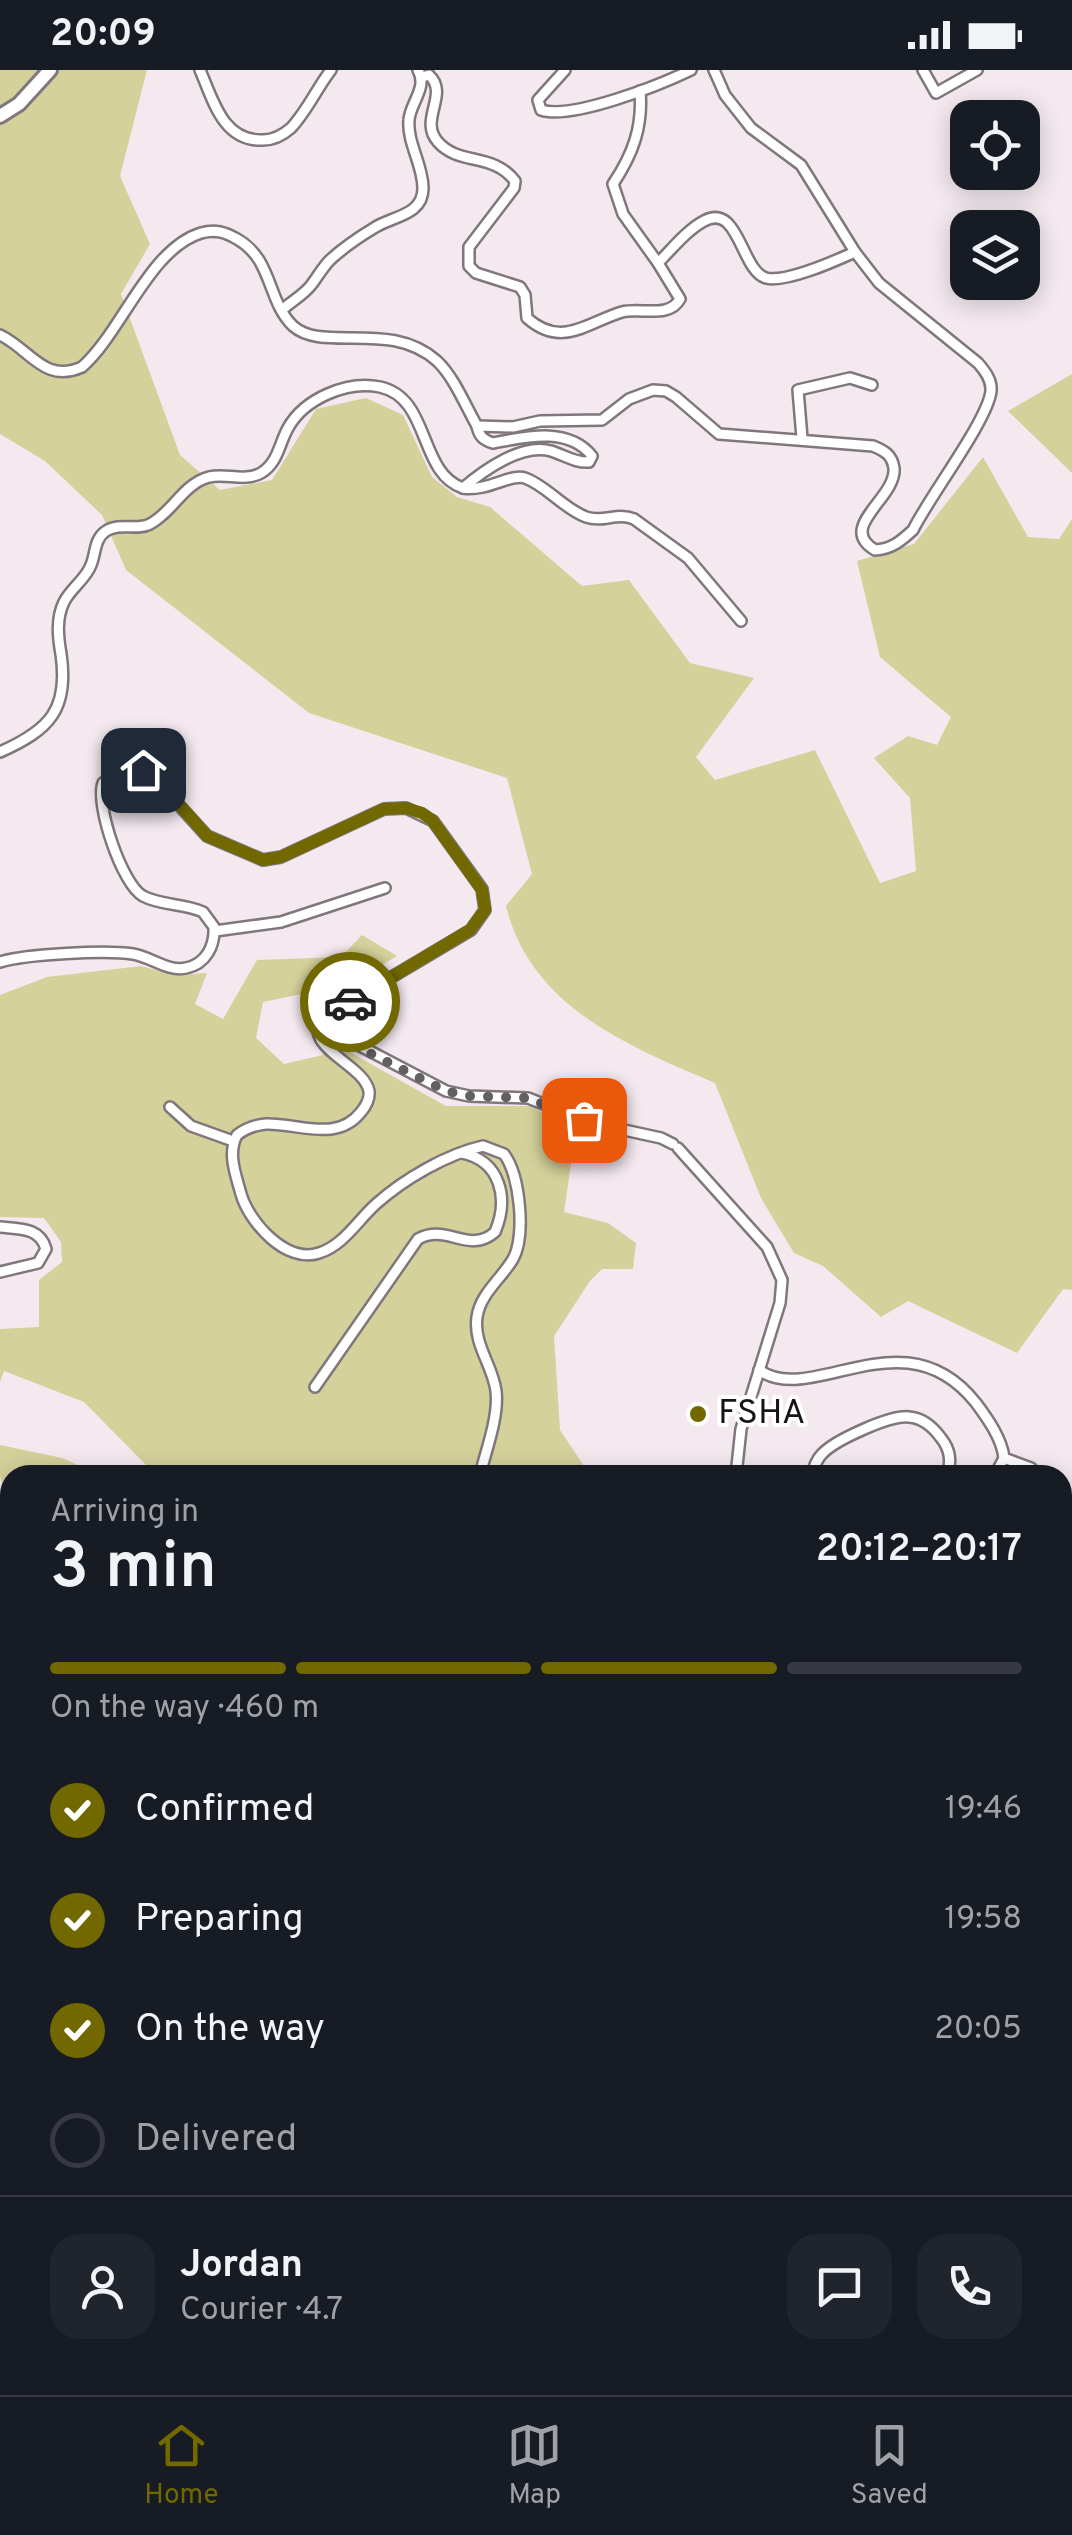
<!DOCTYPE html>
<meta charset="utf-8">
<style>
body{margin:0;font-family:Overpass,sans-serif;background:#20242c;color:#f1f3f6;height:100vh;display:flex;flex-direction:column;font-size:38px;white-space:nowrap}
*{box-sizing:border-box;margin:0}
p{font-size:32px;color:#9ea1a6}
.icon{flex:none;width:55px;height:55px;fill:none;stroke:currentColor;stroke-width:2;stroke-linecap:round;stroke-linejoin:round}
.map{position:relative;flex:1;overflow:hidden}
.side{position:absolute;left:0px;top:1395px;width:1072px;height:930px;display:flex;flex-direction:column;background:#171b24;border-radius:30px 30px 0 0;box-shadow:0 5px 25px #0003}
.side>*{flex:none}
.fabs{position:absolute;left:950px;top:30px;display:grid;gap:20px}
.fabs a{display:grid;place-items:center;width:90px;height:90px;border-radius:20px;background:#171b24;box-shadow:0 5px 25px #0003;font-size:50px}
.pin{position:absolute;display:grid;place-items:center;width:85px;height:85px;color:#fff;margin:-42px;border-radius:20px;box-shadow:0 5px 15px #0006}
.courier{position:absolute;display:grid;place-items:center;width:100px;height:100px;margin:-50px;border:8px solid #716800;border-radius:50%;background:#fff;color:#222;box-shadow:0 2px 12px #0007}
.summary em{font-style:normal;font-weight:600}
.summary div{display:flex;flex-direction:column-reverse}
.summary{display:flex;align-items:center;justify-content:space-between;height:170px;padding:0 50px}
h1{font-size:65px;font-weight:600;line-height:75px}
.bar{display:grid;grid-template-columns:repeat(4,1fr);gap:15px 10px;align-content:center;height:120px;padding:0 50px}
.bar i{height:12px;border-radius:8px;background:#363941}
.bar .current{background:#716800}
.bar p{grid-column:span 4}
.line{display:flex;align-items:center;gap:25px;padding:0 50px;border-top:2px solid #363941}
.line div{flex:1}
.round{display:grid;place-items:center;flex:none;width:105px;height:105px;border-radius:30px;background:#20242c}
ol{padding:0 50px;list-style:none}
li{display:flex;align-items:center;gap:30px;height:110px}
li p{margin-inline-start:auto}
li .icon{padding:10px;border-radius:50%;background:#716800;color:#fff;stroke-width:4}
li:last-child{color:#9ea1a6}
li i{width:55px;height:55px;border:5px solid #363941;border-radius:50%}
.status{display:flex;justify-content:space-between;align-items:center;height:70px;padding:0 50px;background:#171b24;direction:ltr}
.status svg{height:28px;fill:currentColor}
.tab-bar{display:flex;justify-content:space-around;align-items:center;height:140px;border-top:2px solid #363941;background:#171b24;font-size:28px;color:#9ea1a6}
.tab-bar a{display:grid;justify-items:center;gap:5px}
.tab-bar .current{color:#716800}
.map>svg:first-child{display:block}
</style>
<div class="status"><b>20:09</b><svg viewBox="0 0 49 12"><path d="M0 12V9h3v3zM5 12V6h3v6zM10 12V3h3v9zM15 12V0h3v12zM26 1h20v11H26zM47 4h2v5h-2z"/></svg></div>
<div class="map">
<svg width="1072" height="2325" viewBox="0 0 1072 2325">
<rect width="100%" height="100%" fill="#f3e9ef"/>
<!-- green -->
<g fill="#d5d19b">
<path d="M0 0H147L120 106 150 174 121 224 180 385 220 420 272 410 316 339 366 328 403 345 432 407 457 427 490 437 582 516 629 510 690 593 754 608 696 687 715 710 815 680 880 813 916 801 910 728 874 688 908 666 937 675 951 647 880 587 857 491 914 474 983 387 1028 467 1059 469 1072 449V1220L1063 1219 1017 1283 908 1231 881 1247 823 1196 794 1183 761 1128 715 1013C628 976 531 937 506 836L532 804 507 708 309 643 126 500 102 445 45 391 0 364Z"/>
<polygon points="1072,304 1072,403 1008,341"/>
<polygon points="362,865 397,886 351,914 263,932 256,968 284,994 323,985 323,957 331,951 344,979 446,1036 530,1036 576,1060 564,1142 608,1153 636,1173 633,1199 602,1199 590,1211 554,1266 560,1360 590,1405 147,1405 152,1401 84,1332 4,1301 0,1312 0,1259 39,1257 39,1210 62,1192 61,1172 44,1148 0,1147 0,925 47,907 141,896 174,905 207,903 195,934 223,949 257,890 341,887"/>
<polygon points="0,1375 62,1388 101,1405 10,1405 10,1439 0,1406"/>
<polygon points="10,1672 10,1836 0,1823 0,1674"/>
</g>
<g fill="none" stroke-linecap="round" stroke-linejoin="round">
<defs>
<g id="minor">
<path d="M200 0C213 30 223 72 263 70 273 70 283 65 291 58 307 41 317 18 331 0"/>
<path d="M565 0 538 30 541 40C572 50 660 15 691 0"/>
<polyline points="923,0 936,23 977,0"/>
<path d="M422 7 429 5C450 24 418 50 438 72 459 96 493 82 515 111L514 118 469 177V196L476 203 520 217 525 225 527 248C562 279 588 252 622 242 640 237 669 249 680 229L658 193C672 179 687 160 704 151 739 132 741 201 766 208 786 213 835 191 855 182"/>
<path d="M640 21C643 57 633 84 613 114L623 144 658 193"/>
<path d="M283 239C292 231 305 224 312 214 318 206 323 197 330 190 343 178 359 167 374 158 392 146 423 146 423 118 423 95 407 73 409 50 410 33 428 18 418 0"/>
<path d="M0 265C30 279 44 314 82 297 122 262 149 179 201 163 215 159 225 162 237 169 273 189 267 231 293 256 323 283 390 249 437 291 454 307 465 335 477 356"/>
<polyline points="802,368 798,320 850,308 872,315"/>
<path d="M463 418C487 422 511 403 525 408 547 416 564 439 586 447 603 453 617 442 634 449L688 488 741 551"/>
<path d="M0 682C50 660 69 639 61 584 58 567 56 548 64 532 71 518 86 509 91 495 96 483 94 469 106 461 120 452 137 461 150 454 173 442 183 414 209 407 226 403 245 412 261 403 278 393 279 374 288 358 304 329 347 310 380 317 431 328 418 403 463 418 484 400 522 373 551 381 564 385 575 393 589 392L592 386C568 356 525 367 493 373 483 370 479 366 477 356L513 357 540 351 602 350 629 329 653 320 666 321 676 327 719 364 873 376C885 381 892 385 894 398 897 428 836 457 875 480 892 479 901 471 913 460 929 427 988 350 991 321 992 310 985 301 978 293L879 213 855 182 801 95 751 58 725 25 714 0"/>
<polyline points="215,861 281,852 385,818"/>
<path d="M0 892C26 884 106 880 133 884 151 887 168 902 186 898 206 894 215 876 214 857L203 842C184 833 161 836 143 826 122 815 95 734 103 713L124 698 148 701 207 766 263 790 281 787 384 739 406 738 433 751 482 819 485 840 471 860 348 933 339 946 343 967 446 1021 469 1026 528 1028 592 1053 661 1068 673 1074"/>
<path d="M343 938 325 942C296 977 363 992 369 1021 370 1029 366 1036 361 1042 337 1073 298 1053 266 1054 254 1055 246 1058 237 1065 227 1084 236 1105 241 1124 249 1152 286 1194 319 1183 343 1176 358 1150 376 1134 404 1109 447 1084 483 1076L504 1084C520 1105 526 1166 513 1189 502 1208 480 1224 477 1247 473 1274 493 1296 496 1321 499 1347 486 1380 480 1405"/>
<polyline points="170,1037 191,1056 233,1071"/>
<polyline points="678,1078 767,1177 782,1210 780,1233 741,1359 736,1405"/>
<path d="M0 1157C19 1159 40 1157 46 1179L38 1193 0 1202"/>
<path d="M759 1300C812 1338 904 1242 976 1333 988 1349 1002 1369 1004 1388L1031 1398 1038 1405"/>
<path d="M315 1317 418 1169C447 1153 469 1185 495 1162 509 1129 501 1091 462 1083"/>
<path d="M812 1405C814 1397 816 1390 822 1384 835 1370 890 1345 909 1347 923 1348 933 1357 941 1368 950 1379 952 1391 947 1405"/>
<polyline points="995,1405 1004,1388"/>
<polyline points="0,1467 10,1465"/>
<polyline points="1062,1539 1072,1543"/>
<polyline points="0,1587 10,1577"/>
<polyline points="0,1676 10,1677"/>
<polyline points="10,1745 7,1751 10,1771"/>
<polyline points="1062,1746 1072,1724"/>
<polyline points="1062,1840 1072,1873"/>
<polyline points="0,1964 10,1978"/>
<polyline points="0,2022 10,2016"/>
<polyline points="1062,2190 1072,2187"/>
<polyline points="0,2252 10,2246"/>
<polyline points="617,2315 624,2325"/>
<polyline points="819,2315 829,2325"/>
<polyline points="954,2315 962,2325"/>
<polyline points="701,2325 715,2315"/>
<polyline points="1053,2325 1072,2313"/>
</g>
<g id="tertiary">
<polyline points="0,1922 10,1934"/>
<polyline points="195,2315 195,2325"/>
<polyline points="311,2315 320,2325"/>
</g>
<polyline id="secondary" points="0,46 19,34 50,0"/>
</defs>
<!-- minor casing -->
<use href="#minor" stroke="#80777d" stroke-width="14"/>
<!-- tertiary casing -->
<use href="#tertiary" stroke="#80777d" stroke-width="16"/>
<!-- secondary casing -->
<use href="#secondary" stroke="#80777d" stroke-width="18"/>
<!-- minor -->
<use href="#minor" stroke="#fff" stroke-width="9"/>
<!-- tertiary -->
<use href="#tertiary" stroke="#fff" stroke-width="11"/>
<!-- secondary -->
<use href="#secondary" stroke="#fff" stroke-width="12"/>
</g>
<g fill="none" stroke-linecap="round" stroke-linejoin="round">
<!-- done -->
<path stroke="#645f62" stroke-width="10" stroke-dasharray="0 18" d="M350 932C334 946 335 965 355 976L446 1021 469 1026 528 1028 584 1050"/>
<!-- route -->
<polyline stroke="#716800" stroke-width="12" points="143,700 155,707 207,766 263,790 281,787 384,739 406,738 422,743 432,750 482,820 485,840 470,860 350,932"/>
</g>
<!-- markers -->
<circle fill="#716800" stroke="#fff" stroke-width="4" cx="698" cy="1344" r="10"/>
<g text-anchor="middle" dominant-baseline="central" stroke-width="8" stroke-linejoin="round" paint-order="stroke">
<!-- poi labels -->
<g font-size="35" fill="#171416" stroke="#fff" text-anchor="start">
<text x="718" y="1344">FSHA</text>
</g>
</g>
</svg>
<div class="fabs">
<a><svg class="icon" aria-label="locate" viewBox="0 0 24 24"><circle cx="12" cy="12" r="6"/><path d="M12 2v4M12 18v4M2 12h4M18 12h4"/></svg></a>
<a><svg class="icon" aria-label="layers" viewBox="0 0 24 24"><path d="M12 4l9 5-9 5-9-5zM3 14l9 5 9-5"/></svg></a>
</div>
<div class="pin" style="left:584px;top:1050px;background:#ea580c"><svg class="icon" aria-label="bag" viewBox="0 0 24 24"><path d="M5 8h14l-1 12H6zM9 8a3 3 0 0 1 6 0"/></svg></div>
<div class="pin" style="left:143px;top:700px;background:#1f2937"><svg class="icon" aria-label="home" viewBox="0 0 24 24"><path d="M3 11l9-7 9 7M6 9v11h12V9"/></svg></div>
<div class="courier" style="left:350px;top:932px"><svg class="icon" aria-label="car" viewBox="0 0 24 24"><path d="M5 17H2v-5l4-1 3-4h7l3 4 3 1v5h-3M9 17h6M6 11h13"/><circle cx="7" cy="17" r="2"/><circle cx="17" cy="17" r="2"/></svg></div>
<section class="side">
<div class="summary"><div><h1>3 min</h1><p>Arriving in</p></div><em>20:12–20:17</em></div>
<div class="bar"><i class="current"></i><i class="current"></i><i class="current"></i><i></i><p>On the way · 460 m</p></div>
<ol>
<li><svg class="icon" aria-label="check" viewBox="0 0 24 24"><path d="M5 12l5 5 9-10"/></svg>Confirmed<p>19:46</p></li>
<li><svg class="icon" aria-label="check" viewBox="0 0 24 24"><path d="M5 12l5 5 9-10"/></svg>Preparing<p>19:58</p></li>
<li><svg class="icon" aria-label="check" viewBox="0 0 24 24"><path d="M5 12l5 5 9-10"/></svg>On the way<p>20:05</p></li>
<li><i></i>Delivered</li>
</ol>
<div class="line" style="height:180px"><a class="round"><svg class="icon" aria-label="person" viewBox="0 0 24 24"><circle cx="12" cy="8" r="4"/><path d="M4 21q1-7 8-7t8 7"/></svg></a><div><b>Jordan</b><p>Courier · 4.7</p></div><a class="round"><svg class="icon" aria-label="chat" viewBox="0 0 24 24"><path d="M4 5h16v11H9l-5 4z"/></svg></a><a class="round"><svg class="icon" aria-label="phone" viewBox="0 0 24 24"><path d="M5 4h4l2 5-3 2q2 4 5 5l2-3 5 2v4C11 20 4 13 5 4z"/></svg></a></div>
</section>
</div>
<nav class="tab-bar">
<a class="current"><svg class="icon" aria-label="home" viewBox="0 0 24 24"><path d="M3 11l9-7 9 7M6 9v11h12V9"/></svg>Home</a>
<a><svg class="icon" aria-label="map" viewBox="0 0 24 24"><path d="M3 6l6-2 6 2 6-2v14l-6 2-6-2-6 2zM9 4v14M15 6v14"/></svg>Map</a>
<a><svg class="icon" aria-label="saved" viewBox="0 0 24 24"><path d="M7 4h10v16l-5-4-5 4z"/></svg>Saved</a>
</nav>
